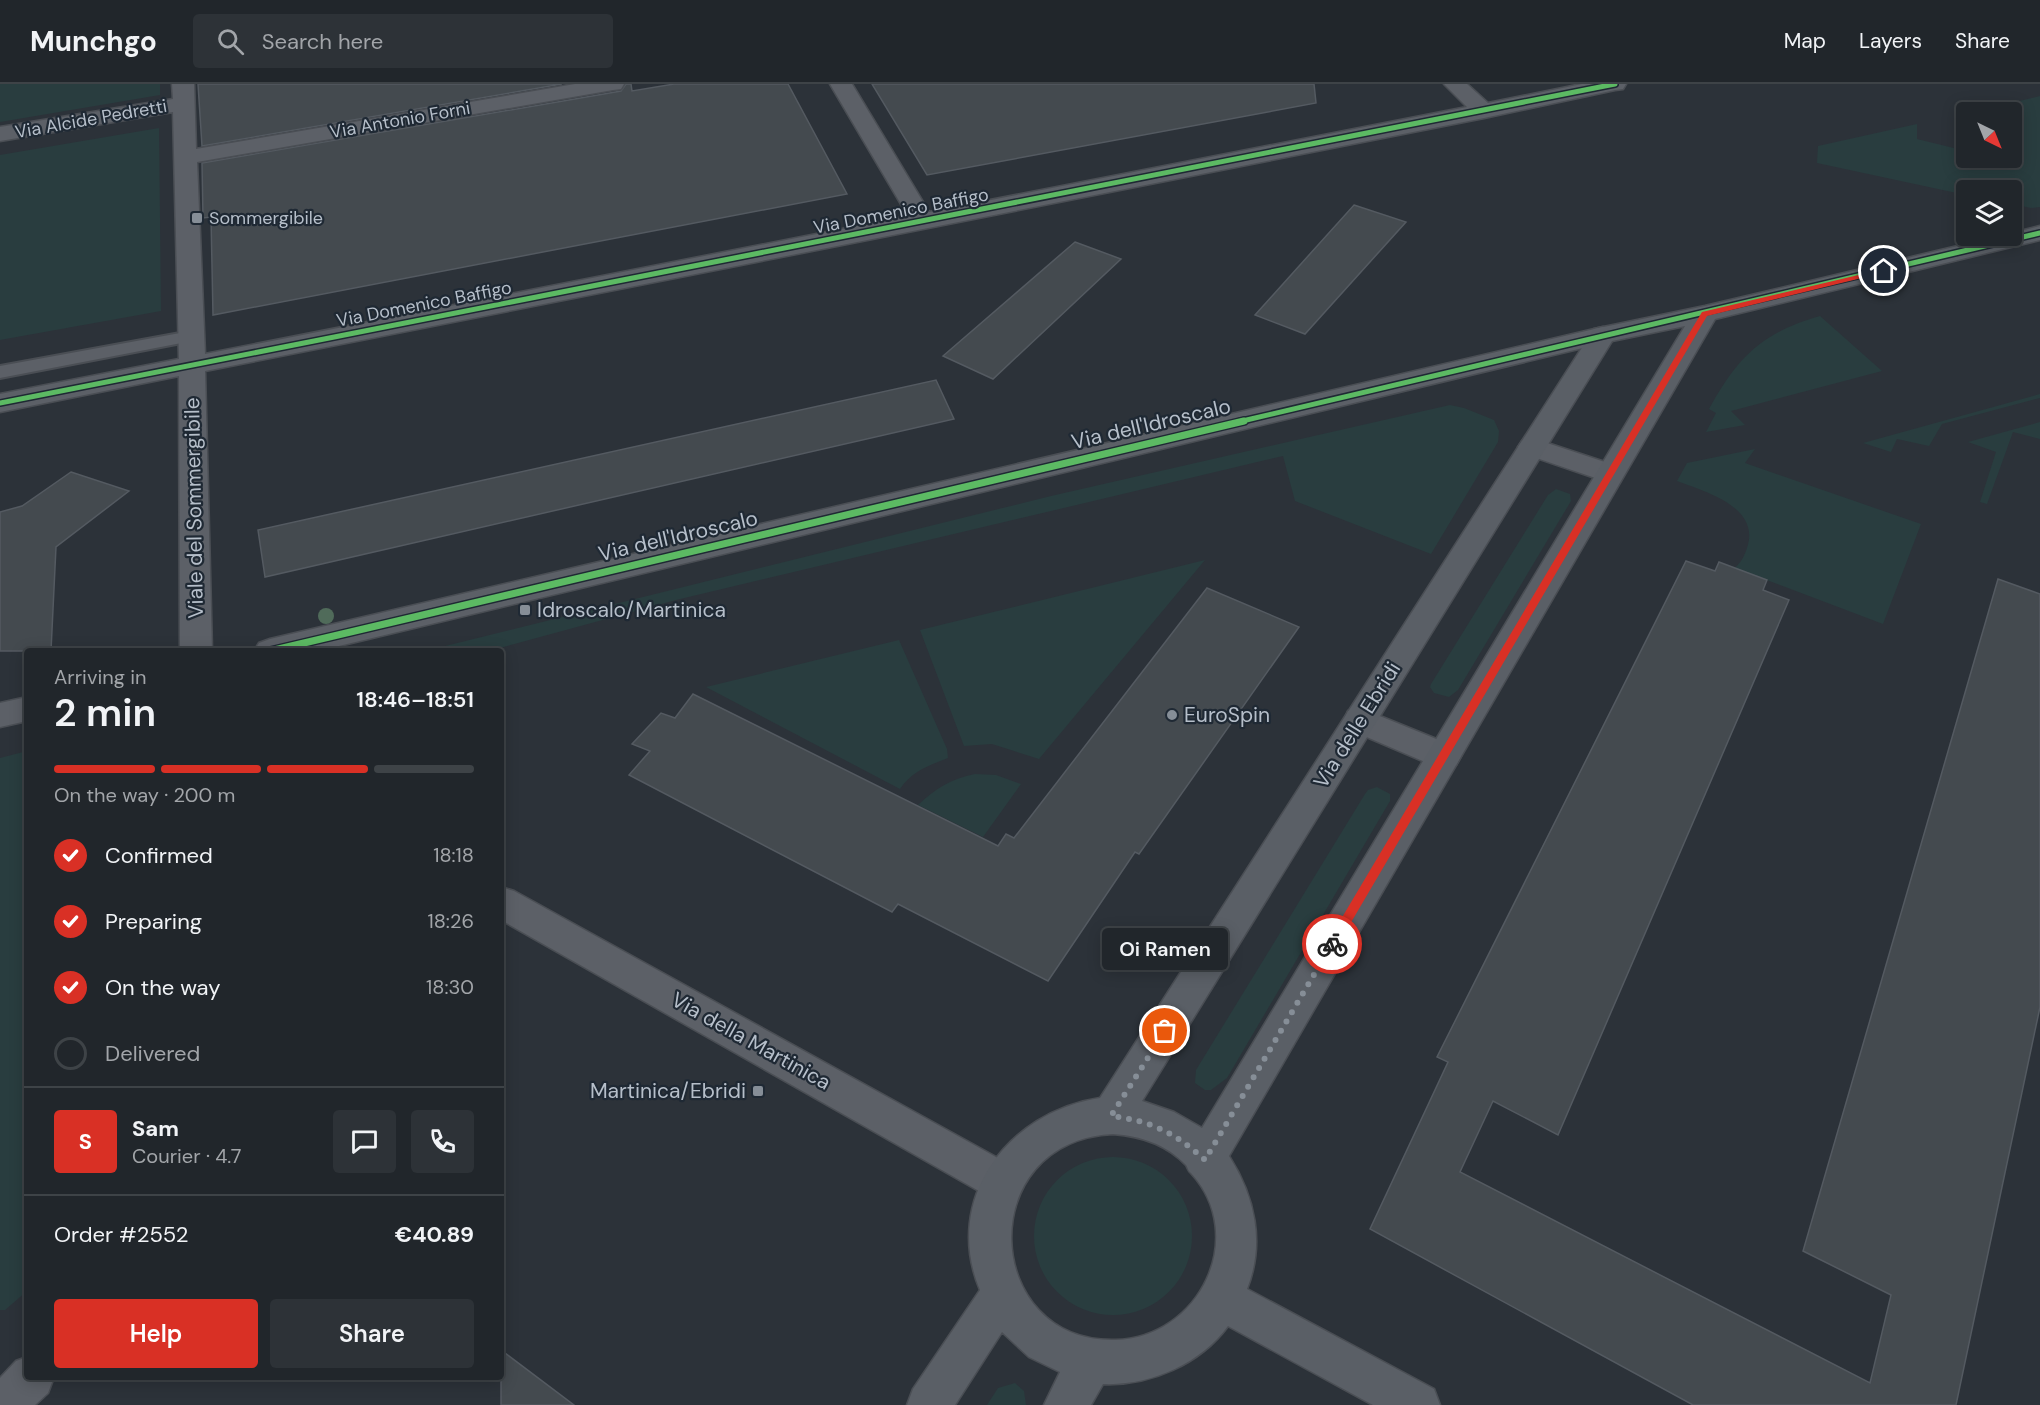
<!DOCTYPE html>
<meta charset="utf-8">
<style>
body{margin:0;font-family:"DM Sans",sans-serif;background:#2d3237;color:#f1f3f6;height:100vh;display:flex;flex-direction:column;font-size:22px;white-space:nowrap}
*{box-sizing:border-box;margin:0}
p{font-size:20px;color:#a2a5a9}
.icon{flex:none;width:33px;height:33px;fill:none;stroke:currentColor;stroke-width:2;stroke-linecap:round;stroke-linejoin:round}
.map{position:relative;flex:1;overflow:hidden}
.sheet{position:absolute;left:24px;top:564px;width:480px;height:732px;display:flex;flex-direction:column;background:#21262b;border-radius:6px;box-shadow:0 3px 15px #0003,0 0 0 2px #3e4347}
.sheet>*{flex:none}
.needle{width:39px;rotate:137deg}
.tools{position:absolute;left:1956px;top:18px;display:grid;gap:12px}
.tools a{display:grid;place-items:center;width:66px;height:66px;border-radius:6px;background:#21262b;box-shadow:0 3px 15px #0003,0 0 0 2px #3e4347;font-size:30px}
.pin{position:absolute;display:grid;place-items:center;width:51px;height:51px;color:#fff;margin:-26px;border:3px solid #fff;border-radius:50%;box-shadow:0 2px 6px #0007}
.courier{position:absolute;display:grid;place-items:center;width:60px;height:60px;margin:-30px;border:4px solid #d93025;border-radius:50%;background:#fff;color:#222;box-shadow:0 2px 8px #0007}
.bubble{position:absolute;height:42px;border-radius:6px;background:#21262b;box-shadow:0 3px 15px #0003,0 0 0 2px #3e4347;font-size:20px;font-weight:600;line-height:42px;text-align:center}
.head em{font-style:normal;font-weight:600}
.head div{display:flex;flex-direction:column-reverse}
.head{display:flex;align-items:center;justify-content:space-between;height:102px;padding:0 30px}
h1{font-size:39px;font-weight:600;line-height:45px}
.bar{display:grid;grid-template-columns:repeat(4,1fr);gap:9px 6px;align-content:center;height:72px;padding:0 30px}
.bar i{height:8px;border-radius:4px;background:#3e4347}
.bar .active{background:#d93025}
.bar p{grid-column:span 4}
.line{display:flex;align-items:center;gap:15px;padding:0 30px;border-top:2px solid #3e4347}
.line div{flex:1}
.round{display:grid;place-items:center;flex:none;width:63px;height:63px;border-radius:6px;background:#2d3237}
ol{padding:0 30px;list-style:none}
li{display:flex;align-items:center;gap:18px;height:66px}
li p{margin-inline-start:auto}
li .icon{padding:6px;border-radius:50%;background:#d93025;color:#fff;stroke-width:4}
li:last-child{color:#a2a5a9}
li i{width:33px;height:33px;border:3px solid #3e4347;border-radius:50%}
.button{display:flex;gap:12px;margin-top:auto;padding:12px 30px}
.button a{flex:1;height:69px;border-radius:6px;background:#d93025;color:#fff;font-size:24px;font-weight:600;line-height:69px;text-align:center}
.button a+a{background:#2d3237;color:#f1f3f6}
header{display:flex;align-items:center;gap:36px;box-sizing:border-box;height:84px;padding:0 30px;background:#21262b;border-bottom:2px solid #3e4347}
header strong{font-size:28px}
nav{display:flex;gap:33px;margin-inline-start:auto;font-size:21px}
.search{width:420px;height:54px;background:#2d3237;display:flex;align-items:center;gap:15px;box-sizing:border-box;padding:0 21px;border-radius:6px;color:#a2a5a9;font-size:22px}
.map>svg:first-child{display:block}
</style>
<header>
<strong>Munchgo</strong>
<div class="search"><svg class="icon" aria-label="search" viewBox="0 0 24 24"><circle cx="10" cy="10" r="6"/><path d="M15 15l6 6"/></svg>Search here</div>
<nav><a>Map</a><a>Layers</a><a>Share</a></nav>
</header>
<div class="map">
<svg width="2040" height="1321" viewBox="0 0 2040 1321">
<rect width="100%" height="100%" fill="#2c3239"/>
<!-- green -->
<g fill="#293d3f">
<polygon points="0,0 160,0 160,11 0,38"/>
<polygon points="2040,12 2040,123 2031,124 2012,120 2012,106 1966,106 1966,111 1817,79 1818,62 1917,40 1917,55 1966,67 1966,74 2012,74 2012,28 1973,28"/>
<polygon points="159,44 161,227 0,256 0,71"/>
<path d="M1820 232 1882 287 1731 327 1745 341 1706 348 1716 329 1709 325C1738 273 1761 249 1820 232Z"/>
<polygon points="2040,310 2040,314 1942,340 1929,362 1897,355 1891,368 1863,359"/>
<polygon points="1450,321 1464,324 1494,336 1499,347 1498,358 1431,470 1295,417 1283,372 676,516 489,567 425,567 1051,412"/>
<polygon points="2040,338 2040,355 2013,348 1987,420 1980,418 1996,368 1968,358"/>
<path d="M1755 365 1745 379 1921 440 1883 540 1735 484C1741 478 1744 473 1747 464 1761 423 1706 408 1677 397L1687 379Z"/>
<polygon points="1556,405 1570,410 1571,417 1458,606 1449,613 1434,609 1430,603 1431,600 1548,411"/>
<polygon points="1205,476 1039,675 992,660 964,662 920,546"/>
<path d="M899 556 947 665 948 674C928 682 912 687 900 705L706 603Z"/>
<polygon points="27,667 27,1207 5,1226 0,1226 0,674"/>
<path d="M975 690 996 691 1021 700 983 753 918 721C936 704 951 695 975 690Z"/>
<polygon points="1377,703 1390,710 1390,717 1227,994 1211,1006 1205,1006 1195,999 1196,986 1365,710 1368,706"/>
<circle cx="1113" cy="1152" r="79"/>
<polygon points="1015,1299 1024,1307 1026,1321 987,1321 998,1304"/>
</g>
<!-- building -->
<g fill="#444a4f" stroke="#545a61" stroke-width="1.5">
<polygon points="198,0 562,0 202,62"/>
<polygon points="626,0 631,0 632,7 674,0 788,0 847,110 213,231 211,133 203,134 202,79 621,7"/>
<polygon points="872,0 1314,0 1316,19 927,91"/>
<polygon points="1354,121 1406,138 1305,250 1255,231"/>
<polygon points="1075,158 1121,175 993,295 943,272"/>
<polygon points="936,296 954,335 265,493 258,446"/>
<polygon points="71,388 129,407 56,463 51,567 0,567 0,428 22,422"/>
<polygon points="1686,477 1715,487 1719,478 1767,496 1763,506 1789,516 1558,1051 1493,1017 1460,1088 1870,1299 1891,1211 1803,1167 1998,495 2040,510 2040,923 1956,1321 1693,1321 1370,1145 1448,978 1437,973"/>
<polygon points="1207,504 1299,543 1139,770 1135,768 1048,897 898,820 892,828 629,691 650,667 632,660 661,629 675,634 693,610 998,762 1006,750 1014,754"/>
<polygon points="501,1266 574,1321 501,1321"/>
</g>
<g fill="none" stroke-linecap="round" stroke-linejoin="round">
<defs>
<polygon id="lane" points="191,247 197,248 200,252 197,256 0,294 0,282"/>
<g id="street">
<polygon points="172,0 194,0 196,65 575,0 624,0 621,5 613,6 197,78 205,270 908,132 830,0 852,0 929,128 1467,23 1444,0 1467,0 1488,19 1582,0 1626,0 1623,5 1615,6 1484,34 205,287 212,567 180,567 179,292 0,328 0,310 179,275 173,28 0,57 0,43 173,15"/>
<polygon points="1603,243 1612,245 1616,251 1612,257 318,567 254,567 259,559 270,555"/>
<polygon points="1532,354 1620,383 1624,390 1620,397 1610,399 1522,369 1518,363 1522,357"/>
<polygon points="27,613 27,637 0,643 0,619"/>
<polygon points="1360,624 1456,663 1461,672 1456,681 1444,685 1432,681 1348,645 1344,636 1348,627"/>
<polygon points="501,803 514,807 1014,1083 1020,1097 1014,1111 1000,1116 986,1111 501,836"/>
<polygon points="27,1273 27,1293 54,1293 48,1309 35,1321 0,1321 0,1294 16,1277"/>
</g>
<path id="secondary" d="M2040 142V156L1715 235 1229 1072C1255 1113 1265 1159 1247 1205L1434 1305 1440 1321H1373L1228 1242C1200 1280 1150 1302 1103 1300L1091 1321H1044L1060 1288 1029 1273 1002 1248 955 1321H907L913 1305 980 1206C942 1115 1008 1028 1100 1014L1594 245 1705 222 2000 152H2012V149ZM1685 242 1202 1044 1174 1028 1142 1017 1612 257ZM1113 1050C1141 1052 1166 1060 1186 1081 1188 1084 1188 1087 1191 1089 1249 1152 1200 1254 1115 1256 982 1259 972 1057 1113 1050Z"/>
</defs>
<!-- lane casing -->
<use href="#lane" stroke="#4a4e54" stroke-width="4"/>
<!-- street casing -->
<use href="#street" stroke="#4a4e54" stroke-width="3"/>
<!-- secondary casing -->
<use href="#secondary" stroke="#4a4e54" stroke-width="3"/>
<!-- lane -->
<use href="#lane" fill="#5c6067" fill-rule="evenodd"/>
<!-- street -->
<use href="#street" fill="#5c6067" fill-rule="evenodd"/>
<!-- secondary -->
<use href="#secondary" fill="#5a5f66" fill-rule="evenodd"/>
<defs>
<g id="cycleway-far1">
<polyline points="0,319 1615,0"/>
<polyline points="1238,338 2040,149"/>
</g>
<polyline id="cycleway" points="270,567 1244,337"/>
</defs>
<!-- cycleway-far1 casing -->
<use href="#cycleway-far1" stroke="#1f2934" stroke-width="8"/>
<!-- cycleway casing -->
<use href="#cycleway" stroke="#1f2934" stroke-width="10"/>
<!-- cycleway-far1 -->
<use href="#cycleway-far1" stroke="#5cba63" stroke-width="5"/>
<!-- cycleway -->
<use href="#cycleway" stroke="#5cba63" stroke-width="7"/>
</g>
<!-- trees -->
<circle fill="#506b5a" cx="326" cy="532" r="8"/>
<!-- route -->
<polygon fill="#d93025" points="1884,185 1886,188 1707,232 1336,864 1328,864 1328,857 1702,228"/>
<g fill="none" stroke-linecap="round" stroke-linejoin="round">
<!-- done -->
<path stroke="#868e97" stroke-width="6" stroke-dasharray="0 10.8" d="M1165 947 1111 1032C1152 1037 1175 1049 1205 1076L1332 860"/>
</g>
<!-- markers -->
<g fill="#868e97" stroke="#1f2934" stroke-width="2">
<rect x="191" y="128" width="12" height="12" rx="3"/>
<rect x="519" y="520" width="12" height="12" rx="3"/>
<circle cx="1172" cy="631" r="6"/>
<rect x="752" y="1001" width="12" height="12" rx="3"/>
</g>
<g text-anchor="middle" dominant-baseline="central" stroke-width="4.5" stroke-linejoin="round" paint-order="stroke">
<!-- far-street labels -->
<g font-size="18" fill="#b6bfca" stroke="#1f2934">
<text transform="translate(91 35) rotate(-10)">Via Alcide Pedretti</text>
<text transform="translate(400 36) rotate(-10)">Via Antonio Forni</text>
<text transform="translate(901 127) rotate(-11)">Via Domenico Baffigo</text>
<text transform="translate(424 220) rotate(-11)">Via Domenico Baffigo</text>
</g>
<!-- far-poi labels -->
<g font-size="18" fill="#b6bfca" stroke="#1f2934" text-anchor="start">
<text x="209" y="134">Sommergibile</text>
</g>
<!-- street labels -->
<g font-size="21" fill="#b6bfca" stroke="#1f2934">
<text transform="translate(1151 340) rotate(-13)">Via dell'Idroscalo</text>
<text transform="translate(194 424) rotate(-91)">Viale del Sommergibile</text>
<text transform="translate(678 452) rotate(-13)">Via dell'Idroscalo</text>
<text transform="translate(1357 641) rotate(-58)">Via delle Ebridi</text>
<text transform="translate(751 957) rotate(29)">Via della Martinica</text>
</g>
<!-- poi labels -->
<g font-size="21" fill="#b6bfca" stroke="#1f2934" text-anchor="start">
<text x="537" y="526">Idroscalo/Martinica</text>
<text x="1184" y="631">EuroSpin</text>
<text x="746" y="1007" text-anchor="end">Martinica/Ebridi</text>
</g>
</g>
</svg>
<div class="tools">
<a><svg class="needle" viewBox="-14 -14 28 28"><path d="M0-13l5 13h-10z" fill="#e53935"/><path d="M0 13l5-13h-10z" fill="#a2a5a9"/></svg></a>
<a><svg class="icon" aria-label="layers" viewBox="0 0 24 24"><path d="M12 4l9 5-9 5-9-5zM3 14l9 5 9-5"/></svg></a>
</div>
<div class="pin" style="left:1165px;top:947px;background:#ea580c"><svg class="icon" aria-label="bag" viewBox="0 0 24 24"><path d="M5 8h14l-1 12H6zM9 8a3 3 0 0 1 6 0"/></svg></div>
<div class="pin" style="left:1884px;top:187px;background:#1f2937"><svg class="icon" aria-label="home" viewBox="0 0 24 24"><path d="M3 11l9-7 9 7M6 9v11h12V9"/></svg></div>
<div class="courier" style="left:1332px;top:860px"><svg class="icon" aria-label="bike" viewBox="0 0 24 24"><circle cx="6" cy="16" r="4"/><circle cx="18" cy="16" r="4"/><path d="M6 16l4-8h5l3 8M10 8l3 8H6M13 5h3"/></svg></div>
<div class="bubble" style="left:1102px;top:844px;width:126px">Oi Ramen</div>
<section class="sheet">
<div class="head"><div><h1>2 min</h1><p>Arriving in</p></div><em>18:46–18:51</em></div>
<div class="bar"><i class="active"></i><i class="active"></i><i class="active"></i><i></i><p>On the way · 200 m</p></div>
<ol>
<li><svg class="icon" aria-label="check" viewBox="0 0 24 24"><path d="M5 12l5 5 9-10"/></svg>Confirmed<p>18:18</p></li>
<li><svg class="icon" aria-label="check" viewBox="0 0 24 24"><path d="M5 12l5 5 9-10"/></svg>Preparing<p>18:26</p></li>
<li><svg class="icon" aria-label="check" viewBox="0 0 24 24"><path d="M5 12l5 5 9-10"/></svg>On the way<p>18:30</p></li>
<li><i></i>Delivered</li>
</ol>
<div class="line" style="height:108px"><b class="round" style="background:#d93025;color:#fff">S</b><div><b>Sam</b><p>Courier · 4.7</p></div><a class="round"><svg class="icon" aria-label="chat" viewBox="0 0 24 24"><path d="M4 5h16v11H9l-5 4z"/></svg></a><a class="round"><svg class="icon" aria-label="phone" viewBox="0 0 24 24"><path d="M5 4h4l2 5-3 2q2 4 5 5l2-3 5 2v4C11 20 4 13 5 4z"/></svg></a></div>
<div class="line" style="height:78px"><div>Order #2552</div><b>€40.89</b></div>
<div class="button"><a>Help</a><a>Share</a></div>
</section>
</div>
